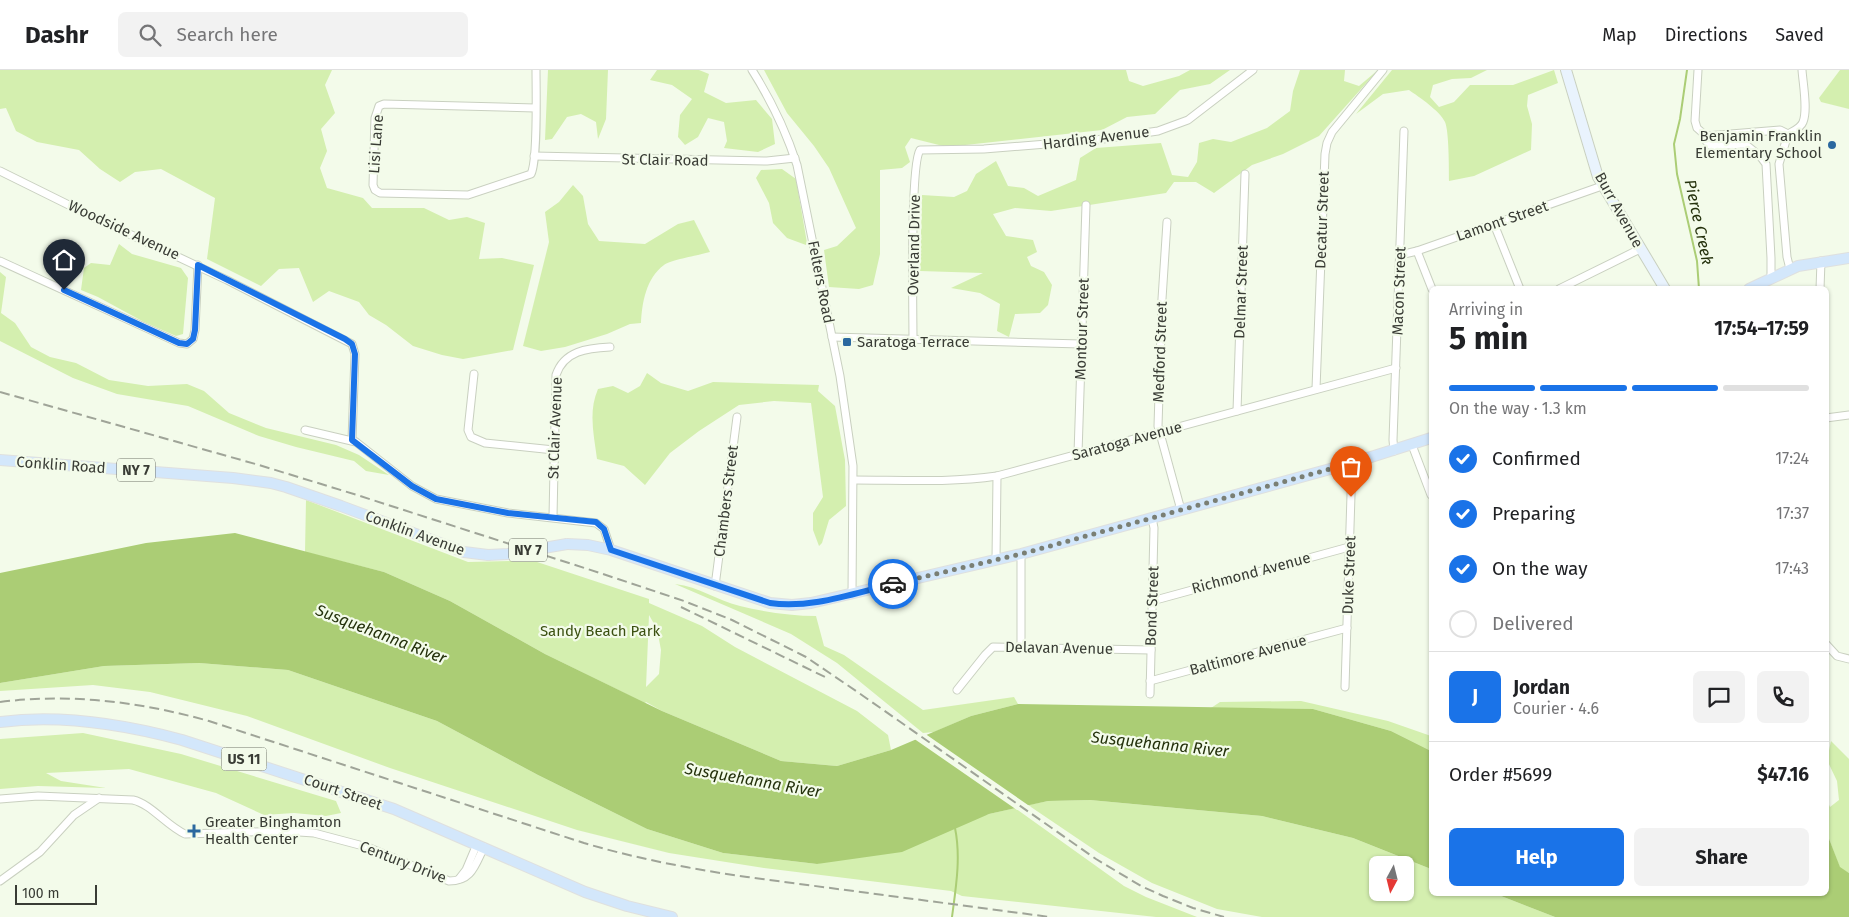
<!DOCTYPE html>
<meta charset="utf-8">
<style>
body{margin:0;font-family:"Fira Sans",sans-serif;background:#f2f2f2;color:#202124;height:100vh;display:flex;flex-direction:column;font-size:19px;white-space:nowrap}
*{box-sizing:border-box;margin:0}
p{font-size:16px;color:#757577}
.icon{flex:none;width:28px;height:28px;fill:none;stroke:currentColor;stroke-width:2;stroke-linecap:round;stroke-linejoin:round}
.map{position:relative;flex:1;overflow:hidden}
.panel{position:absolute;left:1429px;top:216px;width:400px;height:610px;display:flex;flex-direction:column;background:#fff;border-radius:8px;box-shadow:0 1px 4px #0004}
.panel>*{flex:none}
.needle{width:32px;rotate:187deg}
.controls{position:absolute;left:1369px;top:786px;display:grid;gap:10px}
.controls a{display:grid;place-items:center;width:45px;height:45px;border-radius:8px;background:#fff;box-shadow:0 1px 4px #0004;font-size:25px}
.scale{position:absolute;left:15px;bottom:12px;width:82px;box-sizing:border-box;padding-left:5px;border:2px solid #393c35;border-top:0;font-size:14px;line-height:18px;white-space:nowrap;color:#393c35;-webkit-text-stroke:4px #f3fbea;paint-order:stroke}
.pin{position:absolute;display:grid;place-items:center;width:42px;height:42px;color:#fff;margin:-51px -21px;border-radius:50% 50% 50% 0;rotate:-45deg;box-shadow:0 0 5px #0007}
.pin .icon{rotate:45deg}
.courier{position:absolute;display:grid;place-items:center;width:50px;height:50px;margin:-25px;border:4px solid #1a73e8;border-radius:50%;background:#fff;color:#222;box-shadow:0 1px 6px #0007}
.head em{font-style:normal;font-weight:700}
.head div{display:flex;flex-direction:column-reverse}
.head{display:flex;align-items:center;justify-content:space-between;height:85px;padding:0 20px}
h1{font-size:32px;font-weight:700;line-height:38px}
.bar{display:grid;grid-template-columns:repeat(4,1fr);gap:8px 5px;align-content:center;height:60px;padding:0 20px}
.bar i{height:6px;border-radius:4px;background:#e0e0e0}
.bar .active{background:#1a73e8}
.bar p{grid-column:span 4}
.line{display:flex;align-items:center;gap:12px;padding:0 20px;border-top:1px solid #e0e0e0}
.line div{flex:1}
.round{display:grid;place-items:center;flex:none;width:52px;height:52px;border-radius:8px;background:#f2f2f2}
ol{padding:0 20px;list-style:none}
li{display:flex;align-items:center;gap:15px;height:55px}
li p{margin-inline-start:auto}
li .icon{padding:5px;border-radius:50%;background:#1a73e8;color:#fff;stroke-width:4}
li:last-child{color:#757577}
li i{width:28px;height:28px;border:2px solid #e0e0e0;border-radius:50%}
.button{display:flex;gap:10px;margin-top:auto;padding:10px 20px}
.button a{flex:1;height:58px;border-radius:8px;background:#1a73e8;color:#fff;font-size:20px;font-weight:700;line-height:58px;text-align:center}
.button a+a{background:#f2f2f2;color:#202124}
header{display:flex;align-items:center;gap:30px;box-sizing:border-box;height:70px;padding:0 25px;background:#fff;border-bottom:1px solid #e0e0e0}
header strong{font-size:24px}
nav{display:flex;gap:28px;margin-inline-start:auto;font-size:18px}
.search{width:350px;height:45px;background:#f2f2f2;display:flex;align-items:center;gap:12px;box-sizing:border-box;padding:0 18px;border-radius:8px;color:#757577;font-size:19px}
.map>svg:first-child{display:block}
</style>
<header>
<strong>Dashr</strong>
<div class="search"><svg class="icon" aria-label="search" viewBox="0 0 24 24"><circle cx="10" cy="10" r="6"/><path d="M15 15l6 6"/></svg>Search here</div>
<nav><a>Map</a><a>Directions</a><a>Saved</a></nav>
</header>
<div class="map">
<svg width="1849" height="847" viewBox="0 0 1849 847">
<rect width="100%" height="100%" fill="#f3fbea"/>
<!-- green -->
<g fill="#d4efaf" fill-rule="evenodd">
<polygon points="0,0 332,0 325,15 335,43 321,59 327,81 320,98 327,118 363,128 372,138 424,138 449,150 467,147 485,153 479,189 502,188 534,195 513,280 463,289 442,285 413,276 386,255 369,245 359,232 329,221 313,232 299,198 279,199 261,216 207,189 215,128 161,99 135,102 120,112 100,99 79,80 37,72 16,61 6,38 0,39"/>
<polygon points="548,0 608,0 606,49 598,69 596,52 581,44 567,47 552,69 545,70"/>
<polygon points="657,0 699,0 709,4 704,22 726,33 756,30 772,49 775,74 758,82 724,78 727,71 724,52 708,48 698,67 685,75 678,67 680,45 692,29 672,15 650,10"/>
<polygon points="764,0 1126,0 1129,11 1143,16 1179,6 1190,0 1230,0 1210,14 1180,20 1155,44 1127,47 1102,60 947,77 911,68 905,77 910,92 902,98 880,100 880,184 873,215 859,219 829,217 824,180 837,176 856,158 829,98 814,76 787,43"/>
<polygon points="1300,0 1345,0 1344,11 1359,16 1378,0 1319,66 1283,84 1252,95 1214,123 1196,112 1174,112 1166,123 1051,141 1015,138 993,144 1006,166 1033,170 1037,182 1027,187 1031,196 1044,202 1052,215 1048,235 1040,243 1015,244 1009,267 997,261 1000,234 980,223 951,218 983,203 920,201 922,125 954,127 967,121 976,104 996,91 1008,116 1024,118 1038,126 1076,110 1080,88 1096,78 1161,73 1172,105 1188,107 1197,92 1199,73 1213,69 1231,72 1267,58 1290,41 1293,21"/>
<path d="M1392 0H1487L1471 8 1452 9 1433 15 1430 27 1439 37 1454 32 1470 15H1513L1554 0 1558 13 1528 25 1527 36 1532 54 1531 80 1474 106 1449 111C1449 99 1449 61 1445 52 1440 41 1419 27 1409 20L1383 24 1356 44Z"/>
<polygon points="1840,0 1849,0 1849,39 1821,32 1819,28"/>
<polygon points="782,99 796,109 807,173 806,175 787,168 773,153 769,133 756,108 761,100"/>
<path d="M573 115 583 126 588 154 599 171 645 174 678 154 694 150 710 182C700 185 670 190 664 195 646 208 642 233 641 253L630 254 607 264 565 277 541 281 523 276 549 172 545 142 559 132Z"/>
<polygon points="119,174 132,184 181,198 188,208 183,264 176,266 144,252 98,227 81,220 84,198 91,193 110,195"/>
<polygon points="0,202 6,207 1,243 15,253 31,277 50,287 76,293 109,310 148,316 187,314 204,321 229,343 266,358 336,375 359,385 389,405 366,401 354,391 296,377 259,366 188,336 117,324 73,308 0,271"/>
<path d="M647 303 661 313 688 321 713 312 819 315 818 321 835 336 845 390 846 436 829 450 822 473 819 476 813 460V443L823 427 811 333 774 331 739 335 699 361 670 383 645 415 624 396 597 389C594 365 588 342 598 319L613 316 628 323 640 316Z"/>
<path d="M306 430 468 492 510 491 522 487 649 529V533L702 556 735 577 857 641 888 665 891 680 837 696 781 691 662 641 646 632 645 633 545 584 450 531 384 502 305 482ZM649 545 657 559 661 580 659 604 646 617Z"/>
<path d="M675 514C700 517 716 530 740 536 764 542 791 546 816 546L824 576 844 585 923 640 1014 627 1018 634 971 646 934 662 923 663 837 593 791 564Z"/>
<polygon points="199,593 288,600 437,651 538,705 647,759 723,783 817,794 989,744 1015,738 1124,816 1146,827 1197,847 1156,847 962,826 951,821 764,798 669,783 577,760 390,698 247,646 150,622 93,615 0,621 0,613 104,596"/>
<polygon points="1301,631 1388,651 1431,666 1431,681 1391,661 1313,639 1211,638 1220,632"/>
<polygon points="83,663 181,684 336,731 341,743 326,746 294,743 264,745 216,723 129,699 46,703 61,711 106,718 38,716 0,719 0,669"/>
<polygon points="1831,671 1849,689 1849,803 1840,798 1826,761 1826,728 1830,737 1839,730 1837,711 1827,690"/>
<path d="M1090 730 1262 746 1353 768 1431 799V824H1496L1555 847H1262L1217 839 1152 813 1099 783 1028 735 1048 731ZM1378 795H1405V822H1378Z"/>
</g>
<!-- water -->
<g fill="#abcd75">
<polygon points="235,463 384,502 450,531 545,584 662,641 781,691 837,696 891,680 971,646 1018,634 1313,639 1391,661 1431,681 1431,799 1353,768 1262,746 1090,730 1048,731 989,744 902,782 817,794 723,783 647,759 538,705 437,651 288,600 199,593 104,596 0,613 0,503 146,473"/>
<polygon points="1826,761 1840,797 1849,803 1849,847 1555,847 1496,824 1826,824"/>
</g>
<!-- pier -->
<polygon fill="#f3fbea" points="924,663 1028,735 1031,737 1017,740 913,668"/>
<g fill="none" stroke-linecap="round" stroke-linejoin="round">
<!-- stream -->
<g stroke="#abcd75" stroke-width="2">
<polyline points="1687,0 1680,49 1674,74 1677,104 1697,191 1699,219"/>
<path d="M952 847C956 817 961 787 955 758"/>
</g>
<defs>
<g id="street">
<path d="M752 0C771 30 786 61 797 95L840 306 853 396 852 524"/>
<polyline points="1698,0 1695,51 1697,58 1706,66"/>
<path d="M535 38 384 34 379 36 375 48 373 115 375 120 380 123 468 125 531 104C538 90 536 20 536 0"/>
<polyline points="1788,64 1779,94 1787,187 1790,199"/>
<path d="M1788 64C1793 61 1801 58 1803 52 1808 40 1803 14 1802 0"/>
<polyline points="1706,66 1706,71 1711,76 1745,74 1760,86 1766,94 1771,188 1771,208"/>
<polyline points="1706,66 1780,60 1788,64"/>
<polyline points="534,86 767,91 795,88"/>
<polyline points="0,101 91,146 227,210 352,274 355,284 352,370"/>
<polyline points="1167,152 1162,229 1158,356 1181,440"/>
<polyline points="1494,154 1520,219"/>
<polyline points="1417,181 1432,219"/>
<polyline points="1400,185 1417,181 1602,116"/>
<polyline points="0,191 179,273 187,274 193,269 195,260 198,195"/>
<polyline points="1559,219 1640,179"/>
<polyline points="1820,219 1821,191"/>
<polyline points="832,267 1081,274"/>
<path d="M913 270C913 242 910 95 920 80L984 79 1096 70 1158 61 1188 50 1253 0"/>
<polyline points="474,304 468,360 471,367 485,373 554,380"/>
<polyline points="1316,319 1325,84 1327,73 1332,62 1383,0"/>
<polyline points="1237,341 1245,104"/>
<polyline points="1826,348 1849,345"/>
<polyline points="305,360 356,372 412,416 436,429 508,443 596,453 604,459 611,480"/>
<polyline points="1412,375 1431,425"/>
<polyline points="1394,381 1393,370 1404,61"/>
<polyline points="1078,384 1086,135"/>
<path d="M854 410C901 410 950 413 997 406L1396 298"/>
<path d="M553 447 556 305C564 281 587 278 610 277"/>
<polyline points="996,490 997,406"/>
<polyline points="715,516 737,347"/>
<polyline points="1152,531 1349,477"/>
<polyline points="1826,574 1837,586 1849,589"/>
<polyline points="1021,577 1021,484"/>
<polyline points="1150,611 1347,558"/>
<polyline points="1345,617 1352,393"/>
<polyline points="957,620 985,585 993,577 1151,580"/>
<polyline points="1150,624 1154,458 1152,448"/>
<path d="M0 729 38 726 133 730C151 734 167 756 185 764L284 761 314 763 367 777 449 811C472 811 475 795 484 777"/>
<polyline points="459,809 466,800 477,774"/>
<polyline points="0,811 40,782 74,745 99,728"/>
</g>
<polyline id="secondary" points="1566,0 1598,107 1665,219"/>
<g id="primary">
<polyline points="1749,219 1798,196 1849,188"/>
<polyline points="0,390 233,408 271,413 286,417 341,436 464,482 488,485"/>
<polyline points="567,474 588,475 611,480 770,533 792,535 811,533 1021,484 1352,393 1431,368"/>
<path d="M0 652C61 644 123 654 182 670L394 739 585 822 627 836 672 847"/>
</g>
</defs>
<!-- street casing -->
<use href="#street" stroke="#c9d0c0" stroke-width="9"/>
<!-- secondary casing -->
<use href="#secondary" stroke="#c9d0c0" stroke-width="12"/>
<!-- primary casing -->
<use href="#primary" stroke="#dfe0df" stroke-width="12"/>
<!-- street -->
<use href="#street" stroke="#fff" stroke-width="7"/>
<!-- secondary -->
<use href="#secondary" stroke="#e9f3fd" stroke-width="10"/>
<!-- primary -->
<use href="#primary" stroke="#d3e7fb" stroke-width="10"/>
<!-- rail -->
<g stroke="#9fa498" stroke-width="2" stroke-dasharray="10 5" stroke-linecap="butt">
<polyline points="0,322 259,395 357,425 600,503 684,531 732,550 806,587 859,623 1096,789 1141,816 1163,826 1193,838 1224,847"/>
<polyline points="681,537 825,607"/>
<path d="M0 632C72 623 140 632 209 651L584 773C638 789 692 799 747 807L1050 847"/>
</g>
<defs>
<polyline id="primary-bridge" points="488,485 508,484 567,474"/>
</defs>
<!-- primary-bridge casing -->
<use href="#primary-bridge" stroke="#dfe0df" stroke-width="12" stroke-linecap="butt"/>
<!-- primary-bridge -->
<use href="#primary-bridge" stroke="#d3e7fb" stroke-width="10"/>
</g>
<g fill="none" stroke-linecap="round" stroke-linejoin="round">
<!-- done -->
<polyline stroke="#7a7f74" stroke-width="5" stroke-dasharray="0 9" points="893,514 1021,484 1352,393 1351,427"/>
<!-- route -->
<path stroke="#1a73e8" stroke-width="6" d="M64 220 179 273 187 274 193 269 195 260 198 195 345 269 352 274 355 284 352 370 412 416 436 429 508 443 596 452 604 459 611 480 770 533C811 539 854 523 893 514"/>
</g>
<!-- markers -->
<g fill="#2b689f" stroke="#f3fbea" stroke-width="2">
<circle cx="1832" cy="75" r="5"/>
<rect x="842" y="267" width="10" height="10" rx="2.5"/>
<path d="M191.5 753.5h5v5h5v5h-5v5h-5v-5h-5v-5h5z"/>
</g>
<g text-anchor="middle" dominant-baseline="central" stroke-width="4.5" stroke-linejoin="round" paint-order="stroke">
<!-- shield labels -->
<g fill="#f3fbea" stroke="#71756b" stroke-width="1">
<rect x="117" y="388.5" width="38" height="23" rx="4"/>
<rect x="509" y="468.5" width="38" height="23" rx="4"/>
<rect x="221.5" y="677.5" width="45" height="23" rx="4"/>
</g>
<g font-size="14" font-weight="bold" fill="#393c35">
<text x="136" y="400">NY 7</text>
<text x="528" y="480">NY 7</text>
<text x="244" y="689">US 11</text>
</g>
<!-- poi labels -->
<g font-size="15" fill="#393c35" stroke="#f3fbea" text-anchor="start">
<text x="1822" y="66" text-anchor="end">Benjamin Franklin<tspan x="1822" dy="17">Elementary School</tspan></text>
<text x="857" y="272">Saratoga Terrace</text>
<text x="205" y="752">Greater Binghamton<tspan x="205" dy="17">Health Center</tspan></text>
</g>
<!-- street labels -->
<g font-size="15" fill="#393c35" stroke="#f3fbea">
<text transform="translate(1096 68) rotate(-7)">Harding Avenue</text>
<text transform="translate(376 74) rotate(-86)">Lisi Lane</text>
<text transform="translate(665 90) rotate(1)">St Clair Road</text>
<text transform="translate(1619 140) rotate(61)">Burr Avenue</text>
<text transform="translate(1322 150) rotate(-88)">Decatur Street</text>
<text transform="translate(1502 151) rotate(-19)">Lamont Street</text>
<text transform="translate(124 160) rotate(25)">Woodside Avenue</text>
<text transform="translate(914 175) rotate(-89)">Overland Drive</text>
<text transform="translate(821 212) rotate(79)">Felters Road</text>
<text transform="translate(1399 221) rotate(-88)">Macon Street</text>
<text transform="translate(1241 222) rotate(-88)">Delmar Street</text>
<text transform="translate(1082 259) rotate(-88)">Montour Street</text>
<text transform="translate(1160 282) rotate(-88)">Medford Street</text>
<text transform="translate(555 358) rotate(-88)">St Clair Avenue</text>
<text transform="translate(1127 371) rotate(-15)">Saratoga Avenue</text>
<text transform="translate(61 395) rotate(4)">Conklin Road</text>
<text transform="translate(726 431) rotate(-83)">Chambers Street</text>
<text transform="translate(415 463) rotate(20)">Conklin Avenue</text>
<text transform="translate(1251 503) rotate(-15)">Richmond Avenue</text>
<text transform="translate(1349 505) rotate(-88)">Duke Street</text>
<text transform="translate(1152 536) rotate(-88)">Bond Street</text>
<text transform="translate(1059 578) rotate(1)">Delavan Avenue</text>
<text transform="translate(1248 585) rotate(-15)">Baltimore Avenue</text>
<text transform="translate(343 722) rotate(19)">Court Street</text>
<text transform="translate(403 792) rotate(21)">Century Drive</text>
</g>
<!-- park labels -->
<g font-size="15" fill="#3b5011" stroke="#f3fbea">
<text x="600" y="561">Sandy Beach Park</text>
</g>
<!-- water labels -->
<g font-size="16" font-style="italic" fill="#24310c" stroke="#f3fbea">
<text transform="translate(1699 152) rotate(78)">Pierce Creek</text>
<text transform="translate(381 564) rotate(21)">Susquehanna River</text>
<text transform="translate(1160 674) rotate(6)">Susquehanna River</text>
<text transform="translate(753 710) rotate(10)">Susquehanna River</text>
</g>
</g>
</svg>
<div class="controls">
<a><svg class="needle" viewBox="-14 -14 28 28"><path d="M0-13l5 13h-10z" fill="#e53935"/><path d="M0 13l5-13h-10z" fill="#757577"/></svg></a>
</div>
<div class="scale">100 m</div>
<div class="pin" style="left:1351px;top:427px;background:#ea580c"><svg class="icon" aria-label="bag" viewBox="0 0 24 24"><path d="M5 8h14l-1 12H6zM9 8a3 3 0 0 1 6 0"/></svg></div>
<div class="pin" style="left:64px;top:220px;background:#1f2937"><svg class="icon" aria-label="home" viewBox="0 0 24 24"><path d="M3 11l9-7 9 7M6 9v11h12V9"/></svg></div>
<div class="courier" style="left:893px;top:514px"><svg class="icon" aria-label="car" viewBox="0 0 24 24"><path d="M5 17H2v-5l4-1 3-4h7l3 4 3 1v5h-3M9 17h6M6 11h13"/><circle cx="7" cy="17" r="2"/><circle cx="17" cy="17" r="2"/></svg></div>
<section class="panel">
<div class="head"><div><h1>5 min</h1><p>Arriving in</p></div><em>17:54–17:59</em></div>
<div class="bar"><i class="active"></i><i class="active"></i><i class="active"></i><i></i><p>On the way · 1.3 km</p></div>
<ol>
<li><svg class="icon" aria-label="check" viewBox="0 0 24 24"><path d="M5 12l5 5 9-10"/></svg>Confirmed<p>17:24</p></li>
<li><svg class="icon" aria-label="check" viewBox="0 0 24 24"><path d="M5 12l5 5 9-10"/></svg>Preparing<p>17:37</p></li>
<li><svg class="icon" aria-label="check" viewBox="0 0 24 24"><path d="M5 12l5 5 9-10"/></svg>On the way<p>17:43</p></li>
<li><i></i>Delivered</li>
</ol>
<div class="line" style="height:90px"><b class="round" style="background:#1a73e8;color:#fff">J</b><div><b>Jordan</b><p>Courier · 4.6</p></div><a class="round"><svg class="icon" aria-label="chat" viewBox="0 0 24 24"><path d="M4 5h16v11H9l-5 4z"/></svg></a><a class="round"><svg class="icon" aria-label="phone" viewBox="0 0 24 24"><path d="M5 4h4l2 5-3 2q2 4 5 5l2-3 5 2v4C11 20 4 13 5 4z"/></svg></a></div>
<div class="line" style="height:65px"><div>Order #5699</div><b>$47.16</b></div>
<div class="button"><a>Help</a><a>Share</a></div>
</section>
</div>
